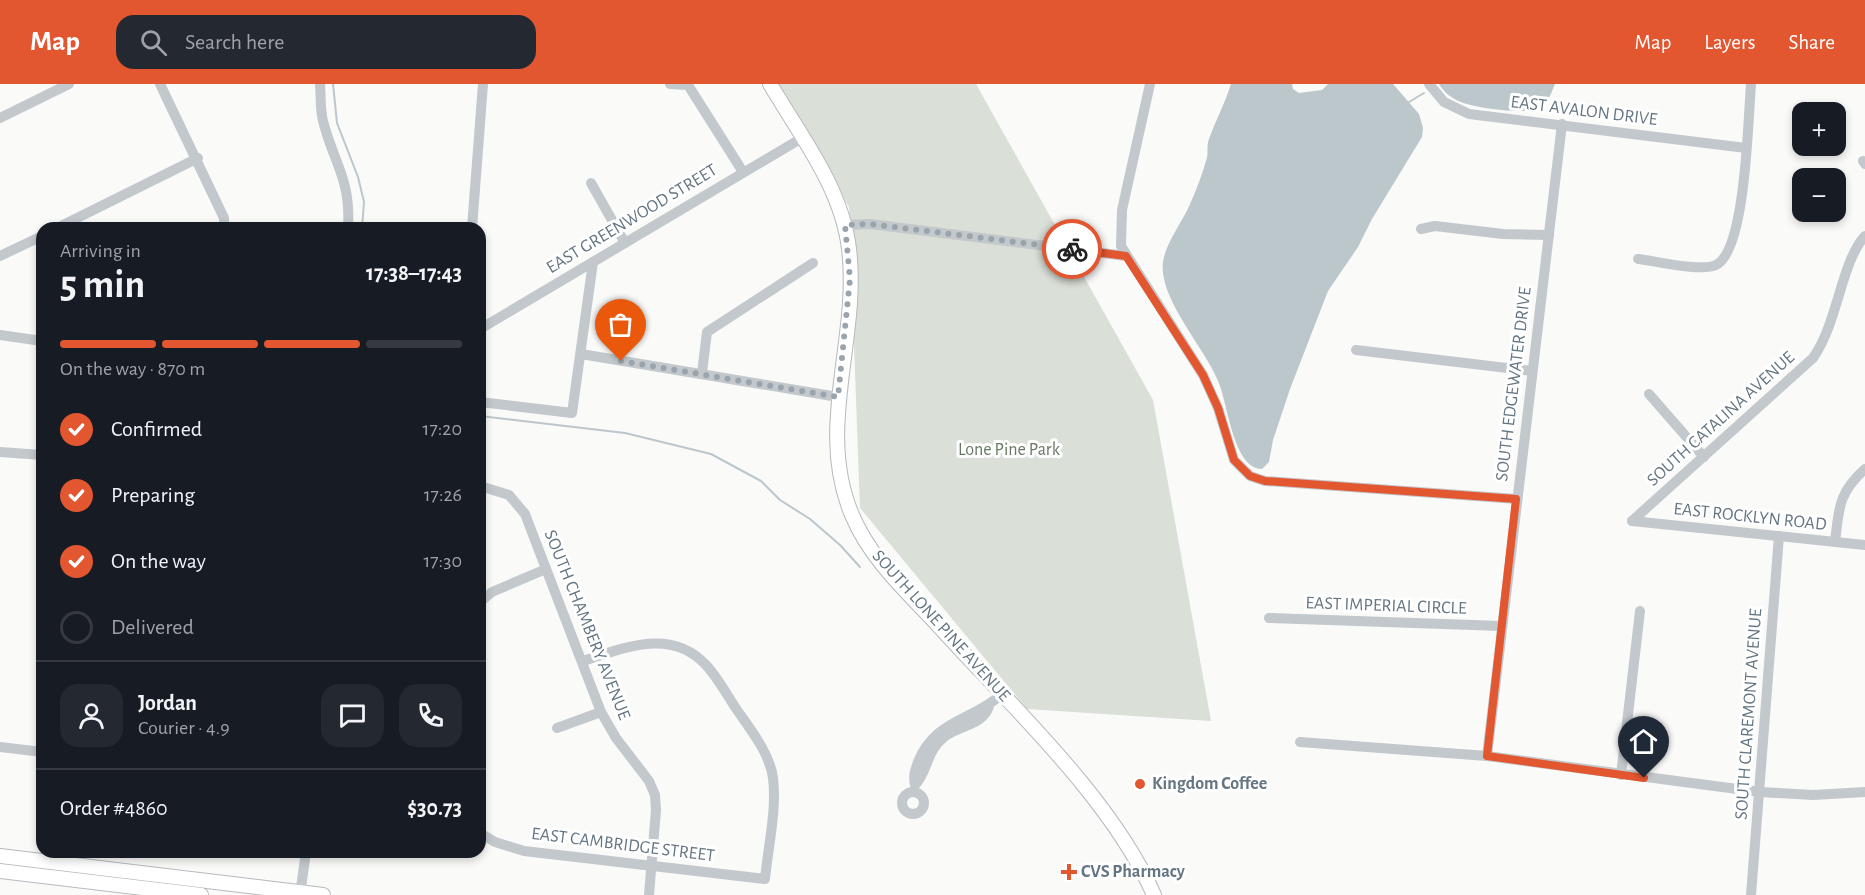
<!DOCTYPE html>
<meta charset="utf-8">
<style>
body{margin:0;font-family:"Alegreya Sans",sans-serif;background:#242831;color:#f1f3f6;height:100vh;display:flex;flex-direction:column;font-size:22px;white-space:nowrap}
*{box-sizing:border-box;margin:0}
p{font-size:20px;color:#9ea1a6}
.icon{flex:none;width:33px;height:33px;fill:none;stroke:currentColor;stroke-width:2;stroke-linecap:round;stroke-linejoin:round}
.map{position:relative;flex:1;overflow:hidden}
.side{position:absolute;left:36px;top:138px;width:450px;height:636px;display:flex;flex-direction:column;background:#171b24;border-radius:18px;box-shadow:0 3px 9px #0003}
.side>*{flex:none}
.buttons{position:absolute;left:1792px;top:18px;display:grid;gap:12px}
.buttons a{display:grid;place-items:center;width:54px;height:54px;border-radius:12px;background:#171b24;box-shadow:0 3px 9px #0003;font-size:30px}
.pin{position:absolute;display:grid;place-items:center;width:51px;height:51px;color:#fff;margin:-62px -26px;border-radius:50% 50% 50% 0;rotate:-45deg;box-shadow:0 0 6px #0007}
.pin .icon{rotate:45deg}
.courier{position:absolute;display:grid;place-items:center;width:60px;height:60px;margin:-30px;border:4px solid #e25630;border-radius:50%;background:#fff;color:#222;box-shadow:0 2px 8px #0007}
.head em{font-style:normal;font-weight:600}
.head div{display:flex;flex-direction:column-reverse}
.head{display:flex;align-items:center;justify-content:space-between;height:102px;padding:0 24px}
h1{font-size:39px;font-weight:600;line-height:45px}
.bar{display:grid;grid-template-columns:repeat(4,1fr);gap:9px 6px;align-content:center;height:72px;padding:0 24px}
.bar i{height:8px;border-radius:4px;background:#363941}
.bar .selected{background:#e25630}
.bar p{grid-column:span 4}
.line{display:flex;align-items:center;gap:15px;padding:0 24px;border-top:2px solid #363941}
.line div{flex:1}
.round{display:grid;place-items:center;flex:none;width:63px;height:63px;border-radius:18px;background:#242831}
ol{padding:0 24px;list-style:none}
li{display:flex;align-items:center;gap:18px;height:66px}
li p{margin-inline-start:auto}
li .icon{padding:6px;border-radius:50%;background:#e25630;color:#fff;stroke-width:4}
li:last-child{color:#9ea1a6}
li i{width:33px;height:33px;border:3px solid #363941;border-radius:50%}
header{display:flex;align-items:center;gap:36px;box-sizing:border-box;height:84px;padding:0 30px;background:#e25630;color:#fff}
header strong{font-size:28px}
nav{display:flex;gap:33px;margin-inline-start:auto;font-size:21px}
.search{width:420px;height:54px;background:#242831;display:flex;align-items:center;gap:15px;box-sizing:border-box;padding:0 21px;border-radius:18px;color:#9ea1a6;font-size:22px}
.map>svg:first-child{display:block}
</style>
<header>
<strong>Map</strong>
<div class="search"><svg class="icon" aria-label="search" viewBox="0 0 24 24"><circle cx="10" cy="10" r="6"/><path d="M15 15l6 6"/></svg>Search here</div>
<nav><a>Map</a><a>Layers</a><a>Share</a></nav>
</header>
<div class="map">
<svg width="1865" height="811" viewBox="0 0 1865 811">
<rect width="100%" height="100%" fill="#fafaf8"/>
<!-- green -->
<polygon fill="#dadfd7" points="775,0 976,0 1153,316 1211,637 1027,625 860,424 849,123"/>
<!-- water -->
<g fill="#bbc7cb">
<path d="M1231 0H1292L1293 5 1299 9 1322 6 1328 0H1393L1419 30 1423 44 1422 53 1372 135 1358 163 1328 207 1290 305 1273 356 1269 378 1262 385C1233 385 1228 319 1218 297 1205 264 1158 214 1163 178 1166 158 1182 139 1190 120 1196 107 1202 91 1206 77 1209 70 1206 62 1209 55 1216 36 1225 19 1231 0Z"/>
<path d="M1439 0H1555C1552 7 1549 16 1544 21 1533 33 1475 24 1461 18 1452 15 1444 8 1439 0Z"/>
</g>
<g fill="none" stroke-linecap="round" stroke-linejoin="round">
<!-- stream -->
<g stroke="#bbc7cb" stroke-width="2">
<polyline points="333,0 337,39 358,93 364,118 362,144"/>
<polyline points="1409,18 1424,9"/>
<polyline points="480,332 625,349 711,370 761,397 780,416 810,435 840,461 860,483"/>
</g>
<defs>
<g id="major">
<path d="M770 0C800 51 842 104 849 165 860 255 815 344 852 431 870 474 905 506 936 539 1008 619 1111 713 1154 811"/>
<polyline points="0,772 323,811"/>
<polyline points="0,787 201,811"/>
</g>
</defs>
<!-- major casing -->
<use href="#major" stroke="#b5babe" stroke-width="16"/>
<!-- minor -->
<g stroke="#c3c8cc" stroke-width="10">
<polyline points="160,0 224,134 224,144"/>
<path d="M320 0C321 12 320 25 323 37 334 80 351 95 348 144"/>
<polyline points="670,0 688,1 743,88"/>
<polyline points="1150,0 1122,126 1121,162 1203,291 1218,324 1234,376 1250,392 1265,397 1517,415"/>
<polyline points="1429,0 1444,18 1469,30 1746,64"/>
<polyline points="0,34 69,0"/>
<polyline points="1863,77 1865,80"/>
<polyline points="591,99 625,159"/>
<polyline points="845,141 870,140 1126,172"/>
<polyline points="57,144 198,74"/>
<polyline points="472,144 483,0"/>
<polyline points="1421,145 1435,142 1503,150 1549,151"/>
<polyline points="0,172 42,152"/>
<path d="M1638 175C1656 177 1701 188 1716 181 1746 167 1748 34 1751 0"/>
<polyline points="480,245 802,54"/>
<polyline points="0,251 42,257"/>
<polyline points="1356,266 1532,287"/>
<polyline points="581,270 838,313"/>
<polyline points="702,289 707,248 813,179"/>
<polyline points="1649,310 1704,373"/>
<polyline points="480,318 572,329 593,178"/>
<polyline points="0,368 42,371"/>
<polyline points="480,402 509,411 525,430 601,628 616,654 649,697 655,711 656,726 649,811"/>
<path d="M1632 437 1813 274C1838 239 1841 178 1865 152"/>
<polyline points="1632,437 1865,461"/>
<path d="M1835 458C1839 425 1838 409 1865 385"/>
<polyline points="480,518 492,508 546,485"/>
<polyline points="1269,534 1501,542"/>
<path d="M989 622C984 641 957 642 944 653 926 667 928 688 915 701 913 692 915 686 918 678 935 636 971 637 1001 611"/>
<polyline points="557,644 601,628"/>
<polyline points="1300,658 1487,672 1760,708 1813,711 1865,708"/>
<polyline points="0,663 42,668"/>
<polyline points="1487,672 1562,40"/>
<polyline points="1621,691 1640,527"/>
<circle cx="913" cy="719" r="11"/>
<path d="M480 749 495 758 524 767 765 795C768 763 777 726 773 694 770 670 751 646 737 626 727 611 718 594 706 581 671 543 624 564 583 577"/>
<polyline points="300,811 306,768"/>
<polyline points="1751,811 1779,452"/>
</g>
<!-- major -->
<use href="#major" stroke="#fff" stroke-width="14"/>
</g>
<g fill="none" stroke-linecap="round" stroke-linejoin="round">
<!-- done -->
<polyline stroke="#99a4ac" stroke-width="6" stroke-dasharray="0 10.8" points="621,277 838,313 850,195 845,141 870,140 1072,165"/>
<!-- route -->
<polyline stroke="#e25630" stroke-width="8" points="1072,165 1126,172 1203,291 1218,324 1234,376 1250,392 1265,397 1516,415 1487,672 1644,694"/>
</g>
<!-- markers -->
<g fill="#e25630" stroke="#fff" stroke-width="2">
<circle cx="1140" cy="700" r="6"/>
<path d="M1066 779h6v6h6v6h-6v6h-6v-6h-6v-6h6z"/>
</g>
<g text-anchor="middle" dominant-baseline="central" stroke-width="6" stroke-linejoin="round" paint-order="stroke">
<!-- street labels -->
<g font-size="18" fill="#657683" stroke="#fff">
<text transform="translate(1584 27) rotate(7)">EAST AVALON DRIVE</text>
<text transform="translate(632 135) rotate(-31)">EAST GREENWOOD STREET</text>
<text transform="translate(1514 300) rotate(-83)">SOUTH EDGEWATER DRIVE</text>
<text transform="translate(1721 335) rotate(-42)">SOUTH CATALINA AVENUE</text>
<text transform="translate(1750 433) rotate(6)">EAST ROCKLYN ROAD</text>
<text transform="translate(1386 522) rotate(2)">EAST IMPERIAL CIRCLE</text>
<text transform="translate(587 541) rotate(68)">SOUTH CHAMBERY AVENUE</text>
<text transform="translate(941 542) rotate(48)">SOUTH LONE PINE AVENUE</text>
<text transform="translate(1749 630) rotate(-86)">SOUTH CLAREMONT AVENUE</text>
<text transform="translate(623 761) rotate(7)">EAST CAMBRIDGE STREET</text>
</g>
<!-- park labels -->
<g font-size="18" fill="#687a64" stroke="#fff">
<text x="1009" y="366">Lone Pine Park</text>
</g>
<!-- poi labels -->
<g font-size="18" font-weight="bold" fill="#657683" stroke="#fff" text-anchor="start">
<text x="1152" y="700">Kingdom Coffee</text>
<text x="1081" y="788">CVS Pharmacy</text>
</g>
</g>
</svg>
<div class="buttons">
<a>+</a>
<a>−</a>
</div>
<div class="pin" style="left:621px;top:277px;background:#ea580c"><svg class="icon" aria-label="bag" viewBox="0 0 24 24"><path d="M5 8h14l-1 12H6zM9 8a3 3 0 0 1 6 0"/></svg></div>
<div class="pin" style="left:1644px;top:694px;background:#1f2937"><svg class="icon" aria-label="home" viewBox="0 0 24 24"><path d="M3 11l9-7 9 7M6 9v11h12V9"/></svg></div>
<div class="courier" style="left:1072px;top:165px"><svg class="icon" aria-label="bike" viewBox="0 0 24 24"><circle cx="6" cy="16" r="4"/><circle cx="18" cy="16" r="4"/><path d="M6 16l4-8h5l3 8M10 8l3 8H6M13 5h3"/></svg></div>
<section class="side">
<div class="head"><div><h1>5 min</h1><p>Arriving in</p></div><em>17:38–17:43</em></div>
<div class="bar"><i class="selected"></i><i class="selected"></i><i class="selected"></i><i></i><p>On the way · 870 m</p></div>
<ol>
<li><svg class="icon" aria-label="check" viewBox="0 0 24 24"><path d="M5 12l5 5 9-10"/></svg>Confirmed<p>17:20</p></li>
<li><svg class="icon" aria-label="check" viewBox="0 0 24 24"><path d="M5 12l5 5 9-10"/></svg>Preparing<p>17:26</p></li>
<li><svg class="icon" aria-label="check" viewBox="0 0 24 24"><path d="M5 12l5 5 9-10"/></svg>On the way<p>17:30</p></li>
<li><i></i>Delivered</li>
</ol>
<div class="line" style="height:108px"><a class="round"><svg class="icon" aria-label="person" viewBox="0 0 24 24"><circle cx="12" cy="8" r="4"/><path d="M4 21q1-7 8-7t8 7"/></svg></a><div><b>Jordan</b><p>Courier · 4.9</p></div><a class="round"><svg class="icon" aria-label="chat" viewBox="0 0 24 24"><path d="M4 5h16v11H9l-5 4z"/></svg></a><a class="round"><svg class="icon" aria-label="phone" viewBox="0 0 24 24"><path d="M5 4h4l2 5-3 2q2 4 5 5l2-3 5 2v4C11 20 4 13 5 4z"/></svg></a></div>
<div class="line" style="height:78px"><div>Order #4860</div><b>$30.73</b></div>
</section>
</div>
